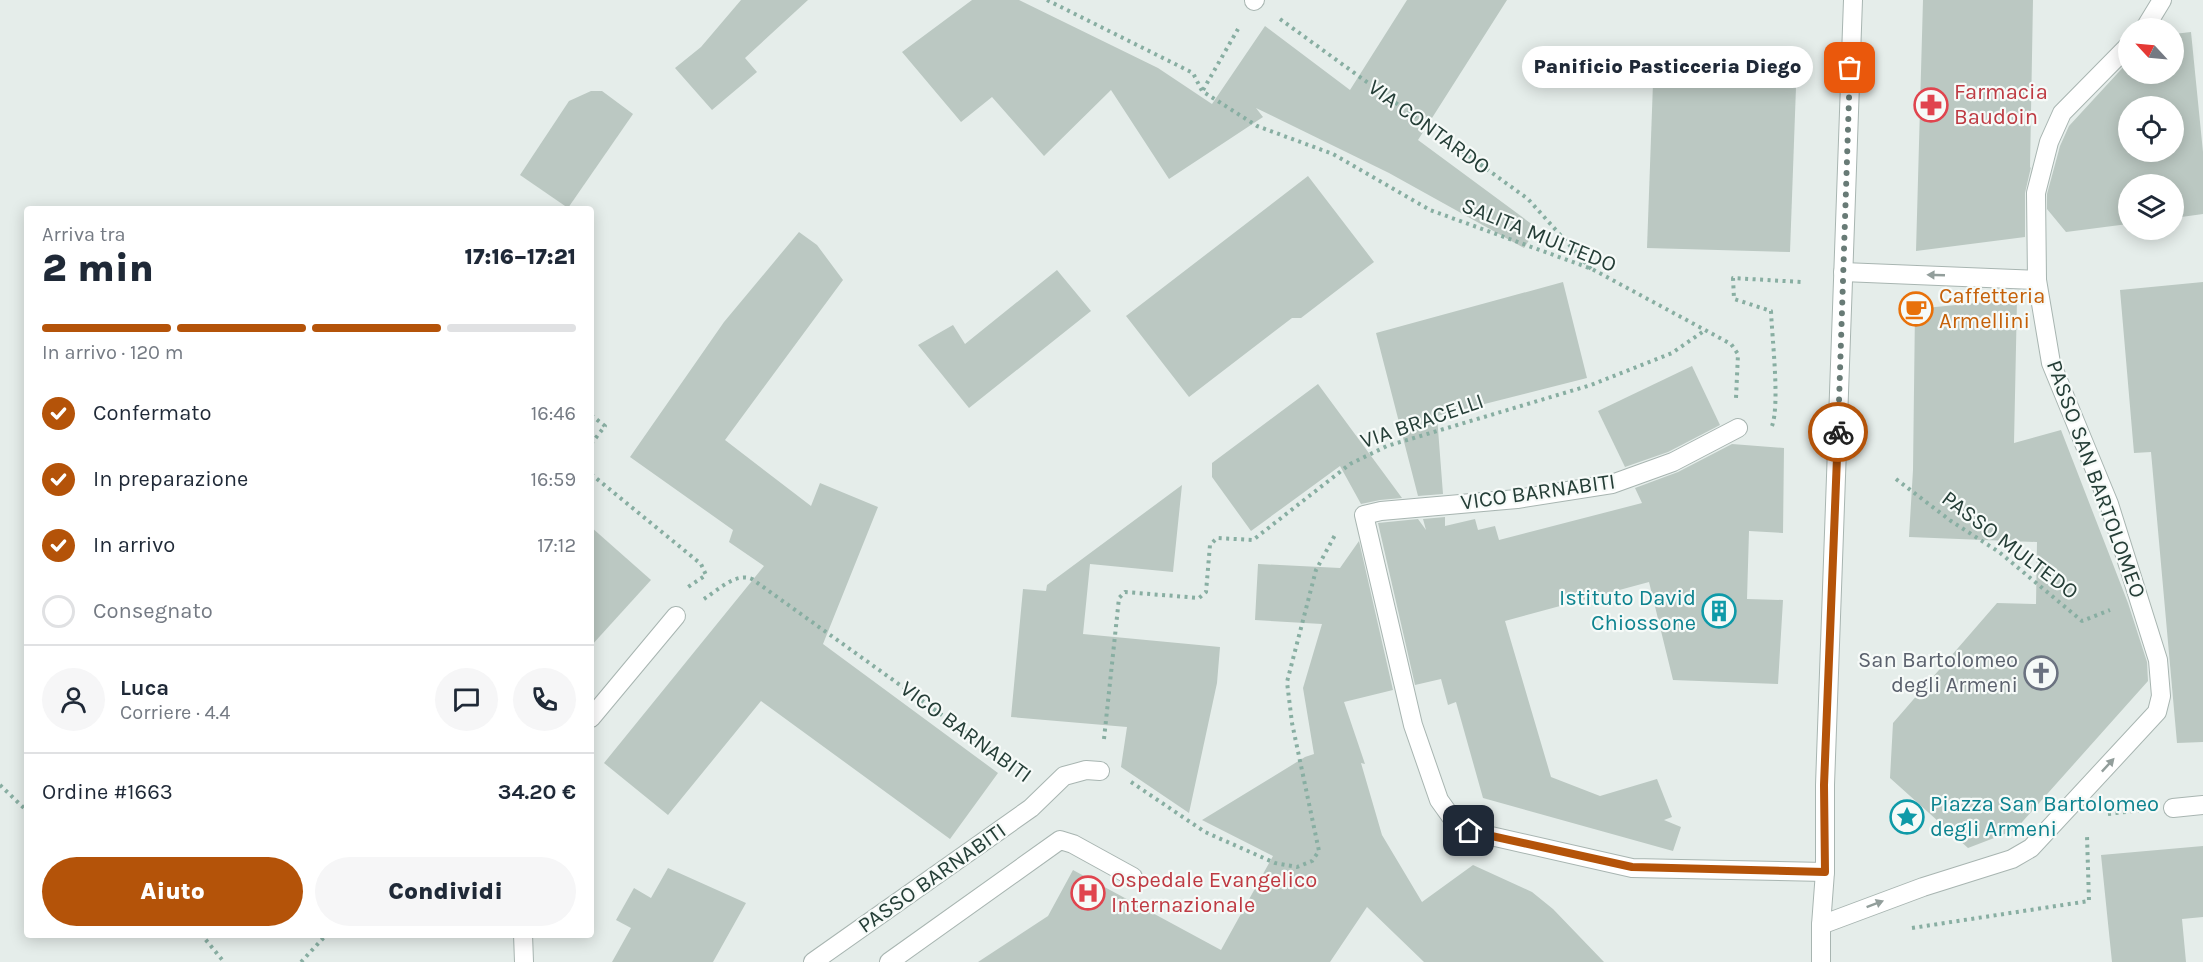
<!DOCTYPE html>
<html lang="it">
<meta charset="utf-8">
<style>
body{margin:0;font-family:Karla,sans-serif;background:#f6f6f7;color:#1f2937;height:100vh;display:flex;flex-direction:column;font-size:22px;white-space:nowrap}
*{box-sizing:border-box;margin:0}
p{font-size:20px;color:#747a83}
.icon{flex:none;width:33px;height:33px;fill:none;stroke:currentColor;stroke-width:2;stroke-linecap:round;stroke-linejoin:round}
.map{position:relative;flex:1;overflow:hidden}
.side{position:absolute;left:24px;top:206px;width:570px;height:732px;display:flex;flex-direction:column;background:#fff;border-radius:6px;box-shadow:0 3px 15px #0003}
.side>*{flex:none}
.needle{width:39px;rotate:296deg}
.controls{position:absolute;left:2118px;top:18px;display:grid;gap:12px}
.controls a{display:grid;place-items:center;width:66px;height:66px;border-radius:50%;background:#fff;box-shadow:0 3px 15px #0003;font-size:30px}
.pin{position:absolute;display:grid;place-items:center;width:51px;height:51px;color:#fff;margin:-26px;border-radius:12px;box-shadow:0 3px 9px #0006}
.courier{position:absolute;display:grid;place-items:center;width:60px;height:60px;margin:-30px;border:4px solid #b45309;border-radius:50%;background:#fff;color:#222;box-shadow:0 2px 8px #0007}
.bubble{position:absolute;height:42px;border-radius:21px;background:#fff;box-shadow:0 3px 15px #0003;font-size:20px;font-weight:800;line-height:42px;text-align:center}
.headline em{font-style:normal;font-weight:800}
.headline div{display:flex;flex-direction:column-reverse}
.headline{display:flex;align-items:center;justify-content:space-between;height:102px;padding:0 18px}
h1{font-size:39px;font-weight:800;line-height:45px}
.bar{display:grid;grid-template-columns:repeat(4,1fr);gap:9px 6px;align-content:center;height:72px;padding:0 18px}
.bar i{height:8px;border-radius:4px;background:#e0e1e3}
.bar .selected{background:#b45309}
.bar p{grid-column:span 4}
.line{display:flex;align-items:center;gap:15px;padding:0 18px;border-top:2px solid #e0e1e3}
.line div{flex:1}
.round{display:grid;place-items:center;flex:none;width:63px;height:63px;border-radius:32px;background:#f6f6f7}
ol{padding:0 18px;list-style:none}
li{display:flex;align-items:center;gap:18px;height:66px}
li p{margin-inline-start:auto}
li .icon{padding:6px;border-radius:50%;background:#b45309;color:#fff;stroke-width:4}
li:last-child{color:#747a83}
li i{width:33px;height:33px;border:3px solid #e0e1e3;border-radius:50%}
.cta{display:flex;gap:12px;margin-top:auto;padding:12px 18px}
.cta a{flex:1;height:69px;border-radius:36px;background:#b45309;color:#fff;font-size:24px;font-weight:800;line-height:69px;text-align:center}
.cta a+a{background:#f6f6f7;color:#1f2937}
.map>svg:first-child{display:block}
</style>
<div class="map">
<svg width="2203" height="962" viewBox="0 0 2203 962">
<rect width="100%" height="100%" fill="#e5edea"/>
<!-- building -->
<g fill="#bbc8c2" fill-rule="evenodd">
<polygon points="741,0 808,0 745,58 757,72 712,110 675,68 701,47"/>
<polygon points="972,0 1019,0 1158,68 1212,104 1265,26 1350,90 1407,0 1507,0 1418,140 1537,228 1524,248 1389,173 1256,108 1263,117 1169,179 1111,90 1044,156 992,97 961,122 902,52"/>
<polygon points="1923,0 2033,0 2030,168 2031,167 2025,193 2025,237 1916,251"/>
<path d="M2191 32 2203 152V214L2174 218V184H2128V224L2066 232 2047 209V194L2060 146 2069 126 2128 62V74H2174V34ZM2128 106H2174V152H2128Z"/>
<polygon points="1653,83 1796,87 1790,252 1647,248"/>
<polygon points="591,91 602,91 633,114 568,208 520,175 569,101"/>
<polygon points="1308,176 1374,262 1301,318 1292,318 1189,397 1126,316"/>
<polygon points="799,232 817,245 843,280 725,440 811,506 820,483 878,507 823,644 998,773 950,839 761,701 668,815 604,763 764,566 729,542 733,530 630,457 724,322"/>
<polygon points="1057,270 1091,311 969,408 918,345 953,325 965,344"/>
<polygon points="1563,282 1587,378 1437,416 1443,494 1418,496 1376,333"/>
<polygon points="2203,282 2203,742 2177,743 2151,452 2134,453 2120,290"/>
<polygon points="2017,299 2014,443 2061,430 2128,603 2147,662 2148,681 2015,830 1968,848 1890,778 1893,723 1997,603 2036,604 2037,542 1909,537 1913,470 1915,309"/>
<polygon points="1692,366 1720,425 1668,452 1625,467 1598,411"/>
<polygon points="1318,384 1402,498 1380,500 1361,504 1340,466 1251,531 1212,477 1212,463"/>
<polygon points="1732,444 1784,448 1783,533 1749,531 1747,599 1783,600 1778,684 1673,680 1649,582 1505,621 1551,777 1600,796 1657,779 1672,817 1664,820 1681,827 1673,851 1483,798 1456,702 1448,705 1441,679 1415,685 1378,523 1418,519 1426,530 1423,519 1445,517 1445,526 1475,519 1478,530 1495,526 1499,540 1642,503 1635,488 1678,472"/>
<polygon points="1182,485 1173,572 1090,564 1083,634 1220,647 1217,683 1189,813 1121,767 1127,727 1011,717 1023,589 1046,591 1047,585"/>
<polygon points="591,527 651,580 591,646"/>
<polygon points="1359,541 1393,690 1344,702 1365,764 1361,763 1382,835 1422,902 1473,865 1532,892 1553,909 1604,962 1424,962 1367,907 1330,962 978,962 1048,916 1073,870 1221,950 1273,856 1202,820 1305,757 1314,754 1303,688 1322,624 1255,620 1258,564 1340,568"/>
<polygon points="2203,846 2203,917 2182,919 2186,962 2112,962 2101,855"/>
<polygon points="668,868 746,903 713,962 612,962 631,928 616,920 634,888 651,898"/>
</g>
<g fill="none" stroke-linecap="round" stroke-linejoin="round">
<defs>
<g id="minor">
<polyline points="1254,1 1255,0"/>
<polyline points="2145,28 2162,0"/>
<polyline points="1843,272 2037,280"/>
<polyline points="1738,428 1673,462 1612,484 1517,499 1381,511 1364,515 1413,725 1439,800 1454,821 1469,831 1632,868 1825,872"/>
<polyline points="591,718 676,616"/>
<polyline points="2173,808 2203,805"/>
<polyline points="1821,925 1923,887 2012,859 2031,848 2157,712 2161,696 2158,660 2109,504 2051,363 2037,280 2036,193 2049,142 2062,113 2128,46"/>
<polyline points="523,934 524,962"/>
<polyline points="813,962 1031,808 1064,776 1086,770 1100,771"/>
<polyline points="889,962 1060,840 1073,844 1133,877"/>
<polyline points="1821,962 1821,925 1825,872 1825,785 1853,0"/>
</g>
</defs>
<!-- minor casing -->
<use href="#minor" stroke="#a8b5b1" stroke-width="20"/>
<!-- path -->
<g stroke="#88aea2" stroke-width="4" stroke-dasharray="3 4.5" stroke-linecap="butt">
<polyline points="1047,0 1193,73 1202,91 1257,126 1333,154 1430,210 1592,269 1731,344 1738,354 1736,398"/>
<polyline points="1280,19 1528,199 1591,269"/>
<polyline points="1203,90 1238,29"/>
<polyline points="591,415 605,426 591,444"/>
<path d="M1772 426C1780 404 1772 338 1771 311L1734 299 1733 278 1801 282"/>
<polyline points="591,474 701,564 706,575 688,587"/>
<polyline points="1896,479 1951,521 1999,552 2082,621 2110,610"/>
<path d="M704 599C718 590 736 572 752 579L1023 773"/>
<polyline points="1104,739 1119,598 1125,592 1199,598 1206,592 1210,545 1217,538 1253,540 1350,464 1387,446 1591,385 1672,353 1704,331"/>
<polyline points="1131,782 1205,832 1275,863 1297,867 1312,861 1319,851 1292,723 1287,682 1316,570 1335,535"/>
<polyline points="0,785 27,811"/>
<polyline points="2108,814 2142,810"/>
<polyline points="1912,928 2089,901 2087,836"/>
<polyline points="201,934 224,962"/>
<polyline points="301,962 327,934"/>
</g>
<!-- minor -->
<use href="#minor" stroke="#fff" stroke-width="18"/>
</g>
<!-- one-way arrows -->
<defs><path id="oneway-solid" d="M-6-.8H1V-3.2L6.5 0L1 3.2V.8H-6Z" transform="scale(1.5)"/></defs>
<g fill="#929e9b">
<use href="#oneway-solid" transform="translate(1936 275) rotate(-178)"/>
<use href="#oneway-solid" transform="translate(2108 765) rotate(-47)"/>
<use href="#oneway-solid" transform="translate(1875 904) rotate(-21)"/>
</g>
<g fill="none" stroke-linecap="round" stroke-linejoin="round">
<!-- done -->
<polyline stroke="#687b76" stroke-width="6" stroke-dasharray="0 10.8" points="1838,432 1850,68"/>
<!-- route -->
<polyline stroke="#b45309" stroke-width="8" points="1469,831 1632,867 1825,872 1824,785 1838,432"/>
</g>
<!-- icons -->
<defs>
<symbol id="pharmacy-ring" viewBox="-11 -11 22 22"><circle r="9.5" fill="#f6faf8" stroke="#e0444e" stroke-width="1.5"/><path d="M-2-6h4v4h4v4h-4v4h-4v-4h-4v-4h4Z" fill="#e0444e"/></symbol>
<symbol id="cafe-ring" viewBox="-11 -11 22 22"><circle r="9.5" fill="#f6faf8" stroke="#e8710a" stroke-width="1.5"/><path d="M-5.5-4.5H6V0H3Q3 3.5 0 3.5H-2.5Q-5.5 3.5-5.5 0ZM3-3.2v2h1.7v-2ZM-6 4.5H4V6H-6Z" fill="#e8710a"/></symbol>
<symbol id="building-ring" viewBox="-11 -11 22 22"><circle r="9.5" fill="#f6faf8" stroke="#0f9aa8" stroke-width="1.5"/><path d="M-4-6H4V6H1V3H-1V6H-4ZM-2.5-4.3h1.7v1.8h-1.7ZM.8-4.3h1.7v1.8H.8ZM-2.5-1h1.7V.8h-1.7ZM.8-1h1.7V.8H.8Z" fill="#0f9aa8"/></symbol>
<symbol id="church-ring" viewBox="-11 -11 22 22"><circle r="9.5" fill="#f6faf8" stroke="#6b7280" stroke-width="1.5"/><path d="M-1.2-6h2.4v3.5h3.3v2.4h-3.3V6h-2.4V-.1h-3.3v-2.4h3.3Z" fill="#6b7280"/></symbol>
<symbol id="sight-ring" viewBox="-11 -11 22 22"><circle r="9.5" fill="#f6faf8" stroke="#0f9aa8" stroke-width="1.5"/><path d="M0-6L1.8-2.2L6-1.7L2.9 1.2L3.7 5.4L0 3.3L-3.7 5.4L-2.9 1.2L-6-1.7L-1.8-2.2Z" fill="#0f9aa8"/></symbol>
<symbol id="hospital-ring" viewBox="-11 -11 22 22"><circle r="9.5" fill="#f6faf8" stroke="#e0444e" stroke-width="1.5"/><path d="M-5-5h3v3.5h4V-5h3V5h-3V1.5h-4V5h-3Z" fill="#e0444e"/></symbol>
</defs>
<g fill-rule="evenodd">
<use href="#pharmacy-ring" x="1912" y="86" width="38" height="38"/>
<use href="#cafe-ring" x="1897" y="290" width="38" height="38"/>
<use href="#building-ring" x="1700" y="592" width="38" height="38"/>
<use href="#church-ring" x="2022" y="654" width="38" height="38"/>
<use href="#sight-ring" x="1888" y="798" width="38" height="38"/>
<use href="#hospital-ring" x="1069" y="874" width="38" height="38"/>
</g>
<g text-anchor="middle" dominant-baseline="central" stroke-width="4.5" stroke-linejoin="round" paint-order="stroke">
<!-- health labels -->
<g font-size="22" fill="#be3a42" stroke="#f6faf8" text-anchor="start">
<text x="1954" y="92">Farmacia<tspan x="1954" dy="25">Baudoin</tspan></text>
<text x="1111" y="880">Ospedale Evangelico<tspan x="1111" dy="25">Internazionale</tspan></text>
</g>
<!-- street labels -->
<g font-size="22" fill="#253e37" stroke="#f6faf8">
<text transform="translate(1429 127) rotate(36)">VIA CONTARDO</text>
<text transform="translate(1539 235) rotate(22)">SALITA MULTEDO</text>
<text transform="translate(1422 421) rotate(-19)">VIA BRACELLI</text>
<text transform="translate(2096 479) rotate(70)">PASSO SAN BARTOLOMEO</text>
<text transform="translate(1538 492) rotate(-8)">VICO BARNABITI</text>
<text transform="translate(2010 545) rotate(37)">PASSO MULTEDO</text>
<text transform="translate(966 732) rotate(36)">VICO BARNABITI</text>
<text transform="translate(932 878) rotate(-35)">PASSO BARNABITI</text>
</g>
<!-- food labels -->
<g font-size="22" fill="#c56008" stroke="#f6faf8" text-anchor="start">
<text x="1939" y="296">Caffetteria<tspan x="1939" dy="25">Armellini</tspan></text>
</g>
<!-- culture labels -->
<g font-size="22" fill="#0d838f" stroke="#f6faf8" text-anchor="end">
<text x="1696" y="598">Istituto David<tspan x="1696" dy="25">Chiossone</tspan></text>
<text x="1930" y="804" text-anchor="start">Piazza San Bartolomeo<tspan x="1930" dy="25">degli Armeni</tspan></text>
</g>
<!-- worship labels -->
<g font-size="22" fill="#5b616d" stroke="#f6faf8" text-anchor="end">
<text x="2018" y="660">San Bartolomeo<tspan x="2018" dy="25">degli Armeni</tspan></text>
</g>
</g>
</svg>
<div class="controls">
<a><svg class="needle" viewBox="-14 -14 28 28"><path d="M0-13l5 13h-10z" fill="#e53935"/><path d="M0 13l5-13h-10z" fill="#747a83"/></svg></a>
<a><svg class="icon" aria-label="locate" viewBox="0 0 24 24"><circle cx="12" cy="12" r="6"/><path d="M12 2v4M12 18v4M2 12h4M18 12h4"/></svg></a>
<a><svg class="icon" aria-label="layers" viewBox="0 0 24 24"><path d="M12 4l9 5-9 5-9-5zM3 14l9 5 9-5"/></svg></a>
</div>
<div class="pin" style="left:1850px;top:68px;background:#ea580c"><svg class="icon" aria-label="bag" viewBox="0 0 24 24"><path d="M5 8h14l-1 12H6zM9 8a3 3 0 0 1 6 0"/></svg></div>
<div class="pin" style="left:1469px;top:831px;background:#1f2937"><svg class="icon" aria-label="home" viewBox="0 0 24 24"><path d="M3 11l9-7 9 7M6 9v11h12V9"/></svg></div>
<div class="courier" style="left:1838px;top:432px"><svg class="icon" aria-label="bike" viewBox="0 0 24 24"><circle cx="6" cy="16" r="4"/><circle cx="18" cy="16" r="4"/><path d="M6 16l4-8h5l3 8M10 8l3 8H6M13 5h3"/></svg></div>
<div class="bubble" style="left:1522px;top:46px;width:291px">Panificio Pasticceria Diego</div>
<section class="side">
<div class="headline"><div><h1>2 min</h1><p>Arriva tra</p></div><em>17:16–17:21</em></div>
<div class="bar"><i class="selected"></i><i class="selected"></i><i class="selected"></i><i></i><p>In arrivo · 120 m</p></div>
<ol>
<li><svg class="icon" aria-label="check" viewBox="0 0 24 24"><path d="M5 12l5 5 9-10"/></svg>Confermato<p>16:46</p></li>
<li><svg class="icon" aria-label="check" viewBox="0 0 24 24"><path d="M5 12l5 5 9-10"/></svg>In preparazione<p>16:59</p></li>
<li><svg class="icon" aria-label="check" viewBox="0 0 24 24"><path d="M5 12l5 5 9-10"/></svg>In arrivo<p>17:12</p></li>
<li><i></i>Consegnato</li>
</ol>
<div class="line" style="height:108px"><a class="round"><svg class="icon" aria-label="person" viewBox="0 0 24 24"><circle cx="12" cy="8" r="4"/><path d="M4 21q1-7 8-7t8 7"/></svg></a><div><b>Luca</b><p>Corriere · 4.4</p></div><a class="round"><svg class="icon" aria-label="chat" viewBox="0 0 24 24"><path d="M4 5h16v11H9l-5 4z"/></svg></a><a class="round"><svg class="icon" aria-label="phone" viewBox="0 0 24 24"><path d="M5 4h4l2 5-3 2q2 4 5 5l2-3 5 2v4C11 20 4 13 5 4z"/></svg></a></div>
<div class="line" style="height:78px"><div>Ordine #1663</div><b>34.20 €</b></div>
<div class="cta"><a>Aiuto</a><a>Condividi</a></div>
</section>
</div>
